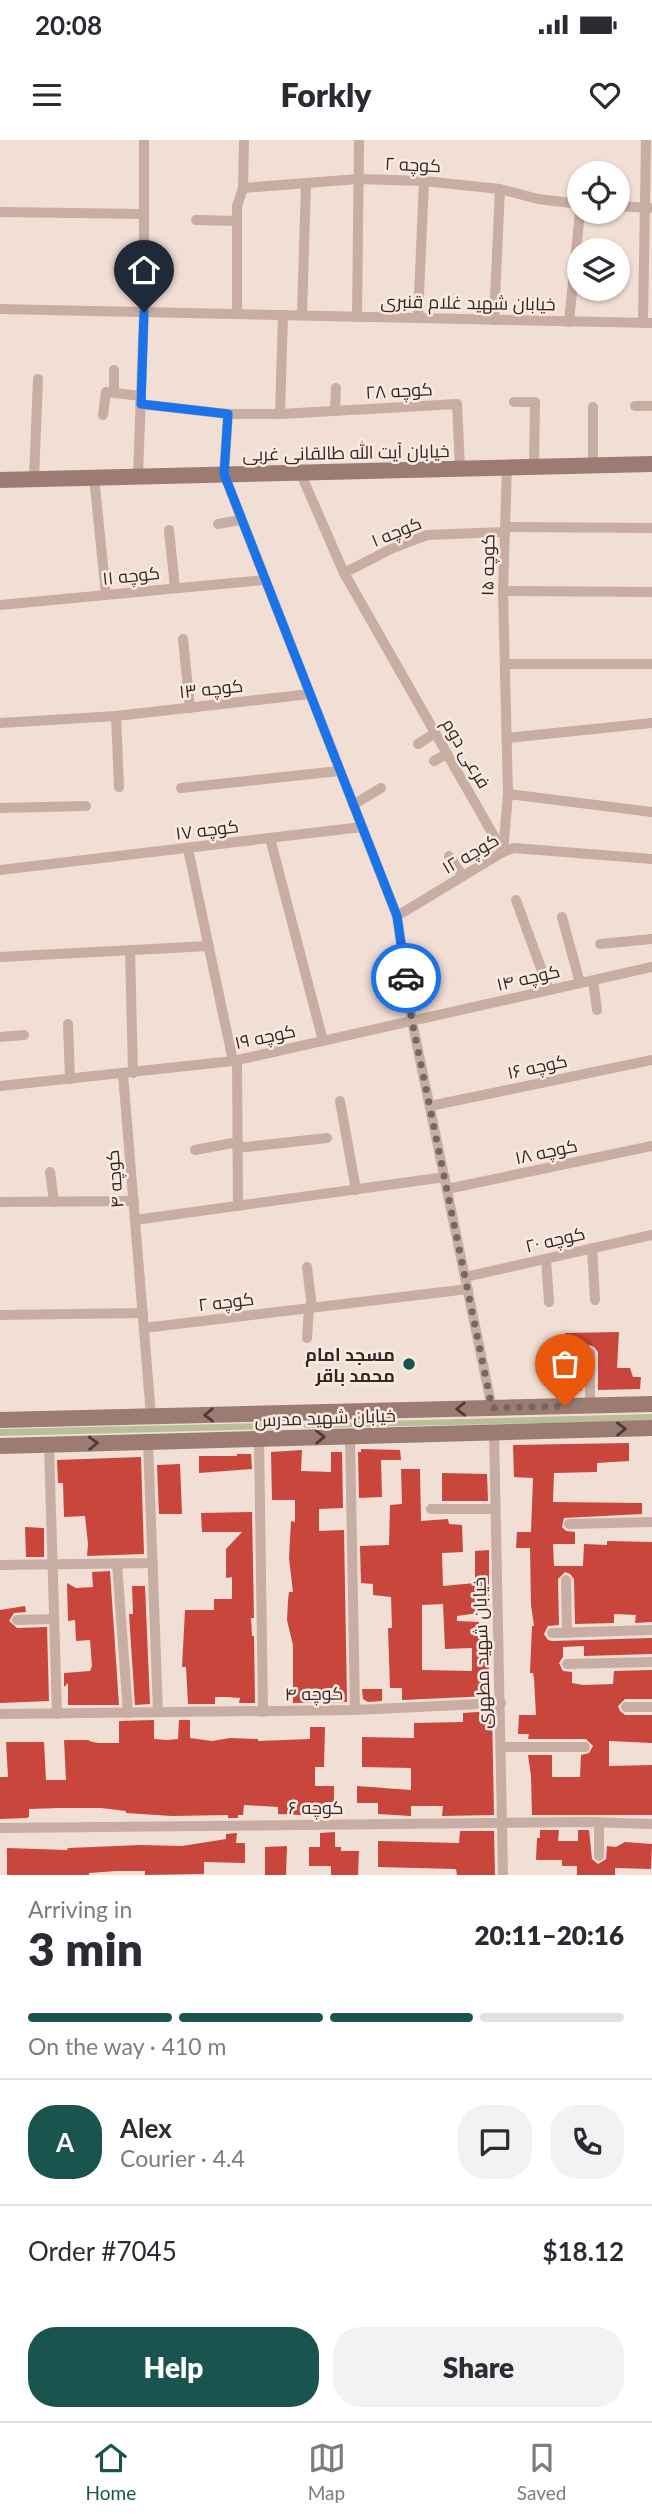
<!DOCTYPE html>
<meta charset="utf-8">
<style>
body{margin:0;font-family:Lato,Cairo,sans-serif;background:#f2f2f3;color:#2b2b33;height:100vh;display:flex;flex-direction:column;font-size:26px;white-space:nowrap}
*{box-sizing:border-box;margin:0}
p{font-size:23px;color:#7c7c81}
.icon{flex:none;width:38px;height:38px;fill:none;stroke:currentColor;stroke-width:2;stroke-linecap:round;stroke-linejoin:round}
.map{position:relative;height:1735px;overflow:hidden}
.drawer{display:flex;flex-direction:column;background:#fff;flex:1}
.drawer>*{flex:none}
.controls{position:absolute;left:567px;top:21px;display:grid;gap:14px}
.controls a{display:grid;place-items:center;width:63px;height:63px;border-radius:50%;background:#fff;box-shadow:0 2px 5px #0004;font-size:35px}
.pin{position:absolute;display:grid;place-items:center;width:60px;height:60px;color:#fff;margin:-72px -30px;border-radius:50% 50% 50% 0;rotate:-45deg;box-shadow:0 0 7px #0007}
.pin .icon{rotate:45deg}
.courier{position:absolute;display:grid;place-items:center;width:70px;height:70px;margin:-35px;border:5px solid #1a73e8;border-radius:50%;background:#fff;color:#222;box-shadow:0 2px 9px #0007}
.summary em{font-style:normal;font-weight:800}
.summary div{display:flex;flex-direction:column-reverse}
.summary{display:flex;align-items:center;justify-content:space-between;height:119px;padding:0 28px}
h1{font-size:46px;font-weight:800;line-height:52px}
.bar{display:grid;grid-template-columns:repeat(4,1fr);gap:10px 7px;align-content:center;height:84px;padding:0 28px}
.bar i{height:9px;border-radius:5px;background:#e1e1e2}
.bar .current{background:#1a544e}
.bar p{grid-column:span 4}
.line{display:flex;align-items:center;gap:18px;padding:0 28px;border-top:2px solid #e1e1e2}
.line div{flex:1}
.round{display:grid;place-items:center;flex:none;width:74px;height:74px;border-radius:28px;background:#f2f2f3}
.cta{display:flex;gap:14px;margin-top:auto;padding:14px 28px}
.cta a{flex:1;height:80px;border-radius:28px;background:#1a544e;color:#fff;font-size:28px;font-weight:800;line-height:80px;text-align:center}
.cta a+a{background:#f2f2f3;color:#2b2b33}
.status{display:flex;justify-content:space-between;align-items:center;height:49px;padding:0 35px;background:#fff;direction:ltr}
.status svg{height:19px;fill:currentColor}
header{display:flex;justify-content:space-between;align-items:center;height:91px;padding:0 28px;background:#fff;font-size:32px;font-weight:800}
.dock{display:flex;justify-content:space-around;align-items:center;height:98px;border-top:2px solid #e1e1e2;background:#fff;font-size:19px;color:#7c7c81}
.dock a{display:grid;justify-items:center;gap:4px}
.dock .current{color:#1a544e}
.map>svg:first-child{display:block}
</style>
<div class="status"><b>20:08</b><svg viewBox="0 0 49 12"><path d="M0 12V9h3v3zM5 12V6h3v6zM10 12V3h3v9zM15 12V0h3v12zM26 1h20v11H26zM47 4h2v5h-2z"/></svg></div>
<header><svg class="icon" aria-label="menu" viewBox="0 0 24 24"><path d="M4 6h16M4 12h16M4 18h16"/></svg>Forkly<svg class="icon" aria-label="heart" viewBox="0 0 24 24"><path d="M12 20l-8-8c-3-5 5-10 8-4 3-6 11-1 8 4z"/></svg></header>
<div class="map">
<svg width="652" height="1735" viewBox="0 0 652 1735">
<rect width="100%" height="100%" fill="#f1dfd5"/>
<!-- green -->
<g fill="#b8bf96">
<polygon points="652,1274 652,1280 643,1281 313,1288 305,1288 303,1285 306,1283"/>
<polygon points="272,1283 276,1285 274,1289 0,1296 0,1289"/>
</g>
<!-- building -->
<g fill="#c8463c" fill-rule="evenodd">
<polygon points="619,1192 617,1228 630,1228 633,1237 641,1237 640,1249 598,1250 598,1212 594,1207 589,1205 582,1212 582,1251 565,1251 565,1193"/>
<polygon points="629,1303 629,1321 597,1323 597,1332 554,1333 553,1362 642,1363 642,1374 564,1378 562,1387 566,1391 575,1392 575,1404 553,1404 554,1426 583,1426 584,1404 607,1405 607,1401 652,1402 652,1482 635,1483 636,1475 614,1474 614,1483 575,1484 574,1439 570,1434 565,1432 558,1439 559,1485 548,1486 544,1494 548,1500 552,1501 652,1498 652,1514 584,1516 584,1506 563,1507 563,1517 559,1523 563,1531 572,1532 572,1543 583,1545 613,1544 614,1531 652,1530 652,1559 625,1559 618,1566 620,1571 625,1575 652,1575 652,1603 609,1601 609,1626 652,1625 652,1675 532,1675 531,1636 528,1615 552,1615 552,1637 580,1637 581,1615 589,1613 593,1606 586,1599 528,1599 529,1594 518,1594 519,1575 536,1575 534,1538 533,1533 530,1533 532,1486 534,1486 531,1465 530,1408 516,1408 517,1392 531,1392 533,1338 514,1337 513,1305"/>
<polygon points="361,1309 400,1310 401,1320 381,1320 382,1357 359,1358 358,1312 361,1312"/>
<polygon points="302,1310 301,1331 331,1332 331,1312 342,1312 343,1368 319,1369 319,1391 344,1390 347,1562 293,1563 293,1505 287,1480 288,1460 289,1452 293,1452 289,1418 291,1381 295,1382 295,1360 272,1360 271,1312"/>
<polygon points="237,1314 251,1314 252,1329 199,1333 199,1316 237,1316"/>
<polygon points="141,1317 144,1414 87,1416 88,1404 85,1376 64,1377 63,1343 58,1343 57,1320"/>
<polygon points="180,1324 182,1374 159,1374 157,1325"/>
<path d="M401 1329H420L421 1381 448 1379 449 1384 462 1385 463 1412 442 1413 443 1446 475 1443V1411L489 1410V1467L478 1468V1473L457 1476V1481L479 1482 480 1500H490L489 1532 491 1533V1548L489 1556 402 1560V1548H390L388 1488H392L391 1457 373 1455V1444L361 1443 360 1406 389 1405 390 1365 402 1364ZM443 1464 445 1509 472 1508V1531L422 1530V1465Z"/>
<polygon points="442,1333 487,1334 488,1361 442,1361"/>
<polygon points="252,1372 254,1478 251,1478 252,1496 254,1496 255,1563 239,1563 240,1558 227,1557 215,1557 215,1564 188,1564 186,1527 182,1527 185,1470 214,1470 214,1459 232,1459 232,1437 226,1438 226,1409 242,1392 202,1392 201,1373"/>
<polygon points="25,1387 44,1388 44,1417 26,1417"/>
<polygon points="110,1431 119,1565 68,1565 68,1543 64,1547 64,1533 90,1531 92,1526 90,1500 76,1501 75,1480 68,1481 67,1443 76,1448 93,1447 92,1432"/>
<polygon points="132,1446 145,1446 150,1564 135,1565 129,1474 133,1474"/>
<polygon points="25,1466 26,1472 14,1473 9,1481 17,1488 47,1487 49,1561 0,1563 0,1470"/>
<polygon points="362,1549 382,1549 382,1561 368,1562 363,1559"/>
<polygon points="492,1571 494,1675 442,1676 443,1666 411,1666 411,1676 378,1674 378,1663 357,1663 357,1646 411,1650 411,1628 362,1627 362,1597 414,1598 414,1583 463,1582 463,1573"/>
<polygon points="154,1580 154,1599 167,1600 178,1599 179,1580 190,1580 190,1598 212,1601 230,1598 258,1599 258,1601 310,1599 310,1587 325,1587 324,1627 315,1627 315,1646 334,1646 334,1662 325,1662 325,1676 278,1674 278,1667 244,1665 243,1675 238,1675 238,1678 228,1678 228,1675 172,1676 126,1673 126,1671 101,1668 59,1668 29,1669 29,1677 26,1678 0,1679 0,1637 8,1637 6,1602 44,1602 46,1640 66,1640 64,1600 89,1600 89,1601 98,1603 119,1603 119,1581"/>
<polygon points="540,1690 559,1690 558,1701 578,1701 578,1690 589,1690 592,1719 598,1724 606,1719 607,1706 616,1707 625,1702 652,1704 651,1729 615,1728 615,1735 577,1735 577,1726 562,1726 562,1720 536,1720 537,1698 540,1698"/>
<polygon points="460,1691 494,1691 495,1735 457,1735 456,1729 378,1727 378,1701 459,1703"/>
<polygon points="335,1692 335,1707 341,1707 341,1711 359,1711 358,1735 331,1735 331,1726 309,1726 309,1707 320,1707 320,1693"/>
<polygon points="237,1693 236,1703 245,1703 245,1723 204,1722 204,1734 145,1735 145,1731 116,1731 89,1733 89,1735 7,1735 7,1708 67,1710 68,1708 140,1705 182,1706 226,1699 226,1694"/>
<polygon points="287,1706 286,1735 265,1735 265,1707"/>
</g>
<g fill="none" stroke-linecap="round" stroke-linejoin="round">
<!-- street -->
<g stroke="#c8ada2" stroke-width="10">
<polyline points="243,48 358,39 424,41 500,49 538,59 579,64"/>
<polyline points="618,66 649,68"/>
<polyline points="0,72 144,74"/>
<polyline points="196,80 237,81"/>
<polyline points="0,169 652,183"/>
<polyline points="237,174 237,66 243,48 244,0"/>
<polyline points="302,175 306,43"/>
<polyline points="357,177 359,0"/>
<polyline points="418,178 424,41"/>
<polyline points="494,180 500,49"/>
<polyline points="569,182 580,72"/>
<polyline points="643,183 646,0"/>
<polyline points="114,253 114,230"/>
<polyline points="514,262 535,262 534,326"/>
<polyline points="140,264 228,274 280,274 457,264 460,328"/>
<polyline points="635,266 652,266"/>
<polyline points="593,267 593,325"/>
<polyline points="335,271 336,248"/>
<polyline points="228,274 224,334 397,776 412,881 492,1268"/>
<polyline points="280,274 283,175"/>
<polyline points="103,275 106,252 141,256"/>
<polyline points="300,332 344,433 503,712"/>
<polyline points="138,336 144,171 144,0"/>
<polyline points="94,337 106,455"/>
<polyline points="34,339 38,239"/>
<polyline points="218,384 240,380"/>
<polyline points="505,387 652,388"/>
<polyline points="169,390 175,448"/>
<polyline points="344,433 393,408 427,395 505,392"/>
<polyline points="503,451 652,452"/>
<polyline points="0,465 265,440"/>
<polyline points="183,499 190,568"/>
<polyline points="505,524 652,524"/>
<polyline points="116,576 119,647"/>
<polyline points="0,583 116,576 310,554"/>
<polyline points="507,598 652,583"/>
<polyline points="418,604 435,593"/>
<polyline points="434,621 447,614"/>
<polyline points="181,648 339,631"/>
<polyline points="508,654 652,672"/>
<polyline points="353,665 381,648"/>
<polyline points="0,668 86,666"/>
<polyline points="270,698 323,901"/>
<polyline points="188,709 233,921"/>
<polyline points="503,712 508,654 503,451 507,327"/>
<polyline points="449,716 463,736"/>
<polyline points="0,730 362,687"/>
<polyline points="516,760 549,850"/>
<polyline points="397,776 503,712 514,708 652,719"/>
<polyline points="562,777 580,843"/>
<polyline points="600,804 652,799"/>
<polyline points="130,810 133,933"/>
<polyline points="0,817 209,806"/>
<polyline points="593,841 597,870"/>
<polyline points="68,884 70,939"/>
<polyline points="0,897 24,895"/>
<polyline points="237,920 238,1066"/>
<polyline points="123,934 151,1276"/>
<polyline points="0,946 233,921 652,827"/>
<polyline points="340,961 356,1050"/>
<polyline points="430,966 652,920"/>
<polyline points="237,1008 327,998"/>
<polyline points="195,1010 238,1002"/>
<polyline points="50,1032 54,1062"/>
<polyline points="447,1049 652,1006"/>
<polyline points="0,1062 134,1061"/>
<polyline points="135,1080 445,1037"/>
<polyline points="592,1108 595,1160"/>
<polyline points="546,1119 549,1162"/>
<polyline points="307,1127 312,1168"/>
<polyline points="465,1137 652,1095"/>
<polyline points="0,1175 143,1173"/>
<polyline points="144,1188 468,1149"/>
<polyline points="307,1198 309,1168"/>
<polyline points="590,1266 590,1213"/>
<polyline points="494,1291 503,1735"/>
<polyline points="350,1296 355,1570"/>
<polyline points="259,1298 263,1572"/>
<polyline points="148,1301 158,1572"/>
<polyline points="49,1304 57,1574"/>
<polyline points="431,1369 495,1369"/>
<polyline points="569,1384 652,1382"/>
<polyline points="117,1424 128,1573"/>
<polyline points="0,1425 153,1423"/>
<polyline points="566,1440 567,1493"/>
<polyline points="17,1480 54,1479"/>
<polyline points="552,1493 652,1490"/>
<polyline points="567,1524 652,1522"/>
<polyline points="626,1567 652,1567"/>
<polyline points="0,1574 355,1570 501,1563"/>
<polyline points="501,1607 585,1607"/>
<polyline points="0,1688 587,1682 652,1684"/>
<polyline points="599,1716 599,1682"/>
</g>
<!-- secondary -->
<g stroke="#9c7b73" stroke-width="16">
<polyline points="0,340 652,324"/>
<polyline points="0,1280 652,1264"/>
<polyline points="0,1306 652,1288"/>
</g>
</g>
<!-- one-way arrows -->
<defs><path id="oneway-chevron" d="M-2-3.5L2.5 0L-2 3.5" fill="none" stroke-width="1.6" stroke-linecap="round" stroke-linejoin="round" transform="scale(1.75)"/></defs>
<g stroke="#4d3b38">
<use href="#oneway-chevron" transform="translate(461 1269) rotate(179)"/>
<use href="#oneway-chevron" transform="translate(209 1275) rotate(179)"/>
<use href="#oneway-chevron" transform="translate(621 1289) rotate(-1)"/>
<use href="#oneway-chevron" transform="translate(320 1297) rotate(-1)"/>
<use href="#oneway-chevron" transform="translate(93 1303) rotate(-2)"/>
</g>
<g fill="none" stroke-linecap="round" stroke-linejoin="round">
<!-- done -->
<polyline stroke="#766762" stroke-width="7" stroke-dasharray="0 12.6" points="406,838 412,881 492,1268 565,1266"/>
<!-- route -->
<polyline stroke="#1a73e8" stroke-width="9" points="144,172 141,264 228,274 224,334 397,776 406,838"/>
</g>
<!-- markers -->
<circle fill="#1a544e" stroke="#f9eae1" stroke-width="2.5" cx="409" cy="1224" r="7"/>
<g text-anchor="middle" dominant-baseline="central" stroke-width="5" stroke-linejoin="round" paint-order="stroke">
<!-- street labels -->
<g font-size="18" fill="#332624" stroke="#f9eae1">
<text transform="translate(413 24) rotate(3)">کوچه ۲</text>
<text transform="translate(468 162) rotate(1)">خیابان شهید غلام قنبری</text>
<text transform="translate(399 250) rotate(-3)">کوچه ۲۸</text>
<text transform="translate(346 312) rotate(-1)">خیابان آیت الله طالقانی غربی</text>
<text transform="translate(396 391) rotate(-22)">کوچه ۱</text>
<text transform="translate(487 425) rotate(-89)">کوچه ۱۵</text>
<text transform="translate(131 435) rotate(-6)">کوچه ۱۱</text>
<text transform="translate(211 548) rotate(-6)">کوچه ۱۳</text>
<text transform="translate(467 613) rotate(60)">فرعی دوم</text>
<text transform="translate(207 689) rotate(-7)">کوچه ۱۷</text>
<text transform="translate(470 713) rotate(-30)">کوچه ۱۲</text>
<text transform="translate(528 837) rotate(-13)">کوچه ۱۴</text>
<text transform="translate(265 896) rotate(-12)">کوچه ۱۹</text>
<text transform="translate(537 926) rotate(-12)">کوچه ۱۶</text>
<text transform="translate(546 1011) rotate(-12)">کوچه ۱۸</text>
<text transform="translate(114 1039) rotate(-95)">کوچه ۴</text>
<text transform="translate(555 1099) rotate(-13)">کوچه ۲۰</text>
<text transform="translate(226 1161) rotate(-7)">کوچه ۲</text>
<text transform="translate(325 1277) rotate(-2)">خیابان شهید مدرس</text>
<text transform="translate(481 1513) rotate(-92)">خیابان شهید مطهری</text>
<text transform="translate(314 1553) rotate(-1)">کوچه ۴</text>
<text x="316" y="1667">کوچه ۶</text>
</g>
<!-- poi labels -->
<g font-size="18" font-weight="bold" fill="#332624" stroke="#f9eae1" text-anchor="end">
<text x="395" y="1214">مسجد امام<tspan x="395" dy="21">محمد باقر</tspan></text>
</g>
</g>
</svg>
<div class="controls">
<a><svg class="icon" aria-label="locate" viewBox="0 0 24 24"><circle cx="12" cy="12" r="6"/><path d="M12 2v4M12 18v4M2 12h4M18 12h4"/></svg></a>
<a><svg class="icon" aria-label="layers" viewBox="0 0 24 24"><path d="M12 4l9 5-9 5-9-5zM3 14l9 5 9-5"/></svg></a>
</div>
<div class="pin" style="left:565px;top:1266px;background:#ea580c"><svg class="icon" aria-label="bag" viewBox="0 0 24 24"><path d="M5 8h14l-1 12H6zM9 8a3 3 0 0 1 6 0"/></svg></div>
<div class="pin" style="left:144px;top:172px;background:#1f2937"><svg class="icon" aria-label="home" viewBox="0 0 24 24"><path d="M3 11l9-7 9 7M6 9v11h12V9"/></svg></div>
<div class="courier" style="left:406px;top:838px"><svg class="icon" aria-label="car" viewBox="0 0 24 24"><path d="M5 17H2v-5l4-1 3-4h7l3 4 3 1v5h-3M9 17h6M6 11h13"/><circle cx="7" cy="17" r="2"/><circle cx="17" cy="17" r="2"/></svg></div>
</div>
<section class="drawer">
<div class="summary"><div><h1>3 min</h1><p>Arriving in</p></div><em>20:11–20:16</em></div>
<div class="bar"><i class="current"></i><i class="current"></i><i class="current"></i><i></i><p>On the way · 410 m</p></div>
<div class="line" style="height:126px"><b class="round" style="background:#1a544e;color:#fff">A</b><div><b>Alex</b><p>Courier · 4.4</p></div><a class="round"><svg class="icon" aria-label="chat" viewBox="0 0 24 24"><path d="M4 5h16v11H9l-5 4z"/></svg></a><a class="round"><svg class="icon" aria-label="phone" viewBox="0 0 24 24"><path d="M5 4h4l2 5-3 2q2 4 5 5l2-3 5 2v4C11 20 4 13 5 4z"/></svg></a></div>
<div class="line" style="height:91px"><div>Order #7045</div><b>$18.12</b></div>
<div class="cta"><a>Help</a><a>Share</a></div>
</section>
<nav class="dock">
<a class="current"><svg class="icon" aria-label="home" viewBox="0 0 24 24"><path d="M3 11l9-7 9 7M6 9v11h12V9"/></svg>Home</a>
<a><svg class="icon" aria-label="map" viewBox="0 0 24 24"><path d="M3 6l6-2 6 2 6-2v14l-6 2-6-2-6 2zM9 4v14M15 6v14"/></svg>Map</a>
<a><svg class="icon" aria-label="saved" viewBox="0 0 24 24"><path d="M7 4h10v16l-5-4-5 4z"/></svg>Saved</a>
</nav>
